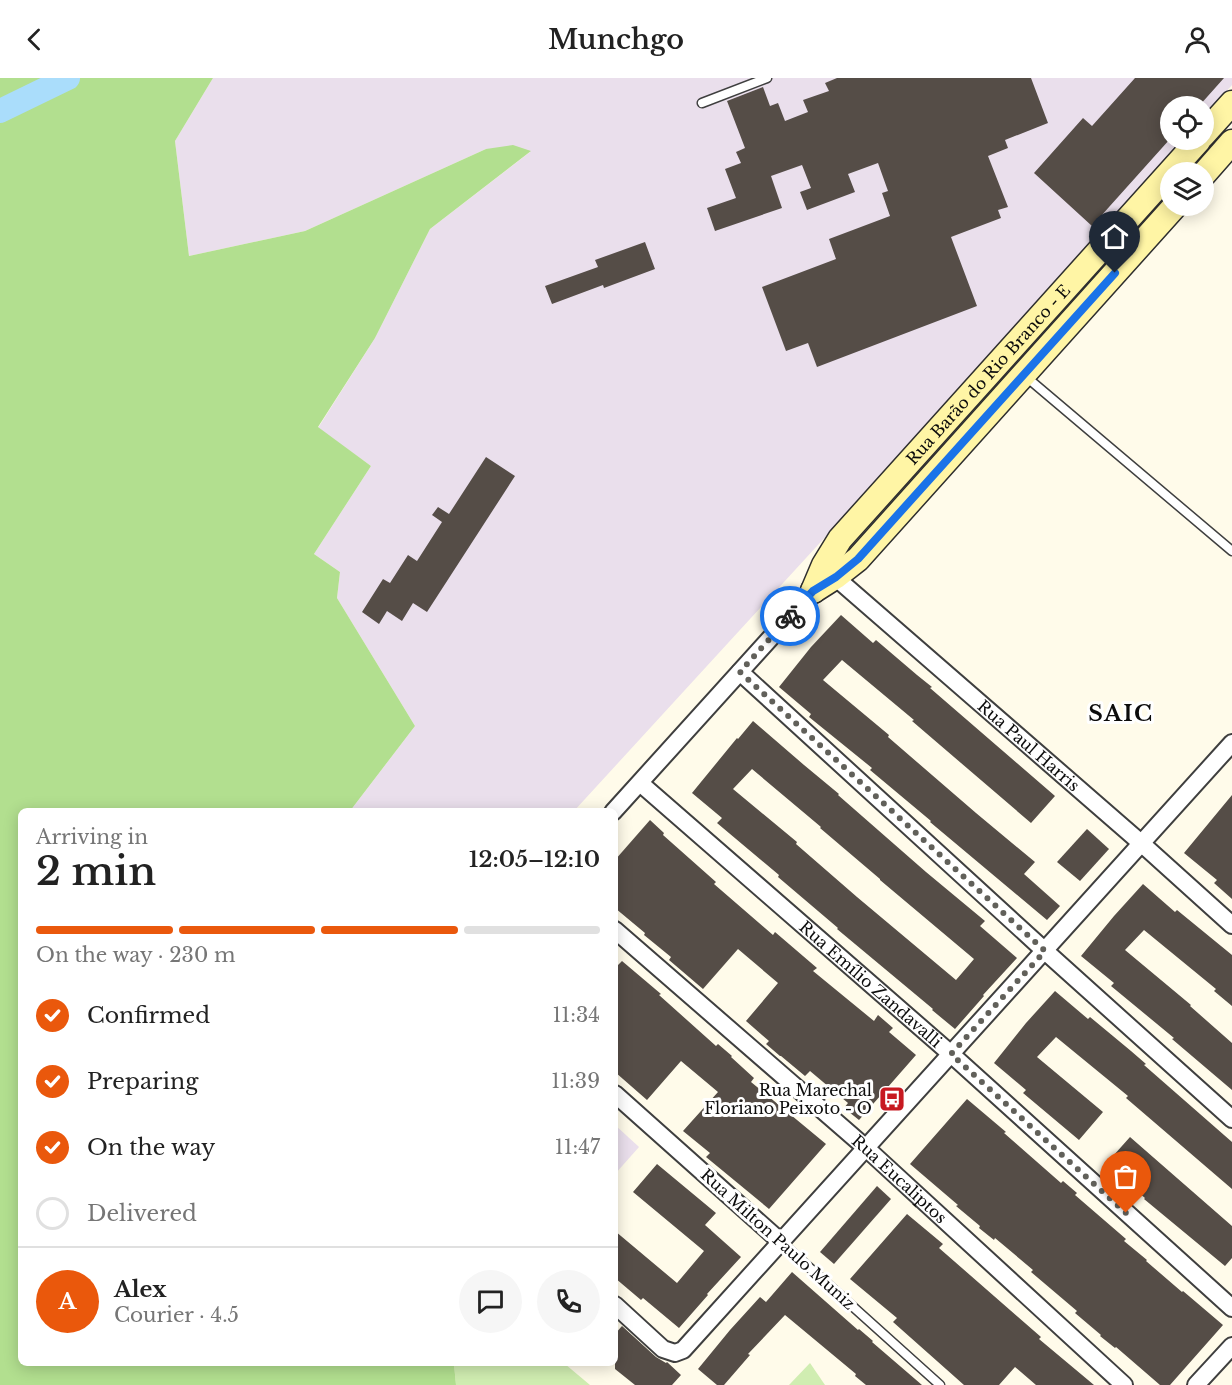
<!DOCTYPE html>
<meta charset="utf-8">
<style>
body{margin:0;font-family:"Libre Baskerville",serif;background:#f6f6f6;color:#222;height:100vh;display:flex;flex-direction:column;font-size:22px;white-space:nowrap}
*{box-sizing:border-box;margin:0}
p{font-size:20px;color:#767676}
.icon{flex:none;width:33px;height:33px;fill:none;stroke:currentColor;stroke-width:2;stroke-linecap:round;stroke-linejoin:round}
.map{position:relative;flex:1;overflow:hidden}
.sheet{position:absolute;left:18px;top:730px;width:600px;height:558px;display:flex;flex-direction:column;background:#fff;border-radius:9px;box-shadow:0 3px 15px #0003}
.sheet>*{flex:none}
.tools{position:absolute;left:1160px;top:18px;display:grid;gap:12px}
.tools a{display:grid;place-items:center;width:54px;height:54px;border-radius:50%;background:#fff;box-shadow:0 3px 15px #0003;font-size:30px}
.pin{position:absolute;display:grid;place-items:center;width:51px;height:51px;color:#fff;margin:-62px -26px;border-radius:50% 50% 50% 0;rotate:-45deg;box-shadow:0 0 6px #0007}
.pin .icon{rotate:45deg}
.courier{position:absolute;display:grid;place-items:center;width:60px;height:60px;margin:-30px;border:4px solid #1a73e8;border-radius:50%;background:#fff;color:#222;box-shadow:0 2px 8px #0007}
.overview em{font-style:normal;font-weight:600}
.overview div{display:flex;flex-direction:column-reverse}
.overview{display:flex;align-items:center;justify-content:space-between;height:102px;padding:0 18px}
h1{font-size:39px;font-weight:600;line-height:45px}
.bar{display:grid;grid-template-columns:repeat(4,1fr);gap:9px 6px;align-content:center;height:72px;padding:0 18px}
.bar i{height:8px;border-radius:4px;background:#e0e0e0}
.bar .active{background:#ea580c}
.bar p{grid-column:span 4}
.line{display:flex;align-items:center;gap:15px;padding:0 18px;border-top:2px solid #e0e0e0}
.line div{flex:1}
.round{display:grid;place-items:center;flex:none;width:63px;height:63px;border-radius:32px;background:#f6f6f6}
ol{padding:0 18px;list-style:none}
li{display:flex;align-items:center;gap:18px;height:66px}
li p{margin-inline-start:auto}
li .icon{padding:6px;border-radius:50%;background:#ea580c;color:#fff;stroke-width:4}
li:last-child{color:#767676}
li i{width:33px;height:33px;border:3px solid #e0e0e0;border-radius:50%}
header{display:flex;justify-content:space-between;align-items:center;height:78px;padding:0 18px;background:#fff;font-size:27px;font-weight:600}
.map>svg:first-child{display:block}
</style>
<header><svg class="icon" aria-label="back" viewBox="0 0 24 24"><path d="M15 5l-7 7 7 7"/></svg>Munchgo<svg class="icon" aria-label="person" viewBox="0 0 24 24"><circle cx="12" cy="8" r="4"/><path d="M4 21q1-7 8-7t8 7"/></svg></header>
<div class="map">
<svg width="1232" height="1307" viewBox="0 0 1232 1307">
<rect width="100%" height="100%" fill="#fffbea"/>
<!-- industrial -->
<g fill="#eadfec">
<polygon points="213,0 1232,0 1232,7 1203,40 1203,28 1170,28 1170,62 1184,62 972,299 574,733 350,733 415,648 337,520 340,494 314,476 371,388 318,350 375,260 430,151 530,74 486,71 305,153 189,178 175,63"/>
<polygon points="615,1047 639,1069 615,1096"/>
</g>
<!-- green -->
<g fill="#d0edb1">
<polygon points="810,1285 825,1307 789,1307"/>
<polygon points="454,1286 565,1286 590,1307 456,1307"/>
</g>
<!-- forest -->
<polygon fill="#b2df8f" points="0,0 213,0 175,63 189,178 305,153 486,71 513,67 531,73 430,151 375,260 318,349 371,388 314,476 340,494 337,520 415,648 350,733 21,734 21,1286 454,1286 456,1307 0,1307"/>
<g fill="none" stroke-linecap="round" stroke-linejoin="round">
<!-- river -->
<polyline stroke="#aaddfb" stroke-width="24" points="0,33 68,0"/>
</g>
<!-- building -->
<g fill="#554d47" fill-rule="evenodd">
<polygon points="837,0 1031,0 1048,45 1005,62 1008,70 988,78 1008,129 998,132 1001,140 951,159 977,228 817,289 808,265 786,273 762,209 836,181 829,161 890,138 882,115 888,113 878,85 848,96 855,114 807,132 800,114 811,110 802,87 771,98 782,130 715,153 707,130 736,120 725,91 741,85 736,74 745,70 727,23 763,9 770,28 778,25 785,43 808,34 803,22 829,13 825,5"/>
<polygon points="1135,0 1224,0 1199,28 1170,28 1170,61 1092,148 1034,95 1083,40 1092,48"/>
<polygon points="645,164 655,191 604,210 603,207 552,226 545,208 598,189 595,182"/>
<polygon points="486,379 515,398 427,534 413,525 402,543 387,533 379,546 362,534 383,501 390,505 408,477 417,483 442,444 432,437 438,429 449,436"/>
<polygon points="841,537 873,565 876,562 917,597 932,609 930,610 1055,718 1031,745 912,643 914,642 842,582 823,602 889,657 888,659 976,735 1035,784 1024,796 1060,828 1047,842 930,744 931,743 870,692 872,690 809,639 811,636 779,609 811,569"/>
<path d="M753 643 804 687 839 716 838 717 926 794 985 843 980 848 1017 880 983 917 984 918 955 951 932 932 933 931 837 851 838 850 778 799 779 797 717 745 722 740 692 715 737 660 738 661ZM752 691 821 749 820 750 880 801V802L974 881 956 902 857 819 796 766 797 764 733 711Z"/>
<polygon points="1232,717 1232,821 1214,805 1217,802 1184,775"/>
<polygon points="650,742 664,755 663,757 716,804 714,806 773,857 775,854 817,890 813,893 874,943 878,937 893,950 889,954 916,977 859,1042 844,1030 848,1025 810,993 805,998 781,978 780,978 766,966 769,963 746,943 778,905 738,871 703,911 669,882 671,879 644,857 645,855 615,830 615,782"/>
<polygon points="1087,751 1109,771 1080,803 1057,784"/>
<polygon points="1143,806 1175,834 1177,832 1232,877 1232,928 1214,913 1216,911 1144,852 1125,872 1191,927 1190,928 1232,965 1232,1012 1172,961 1174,960 1111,908 1114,905 1081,878 1114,838"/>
<polygon points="622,883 661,916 659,917 716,968 718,966 732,978 731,979 754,1000 751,1004 826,1066 769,1131 706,1079 710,1075 683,1053 718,1014 681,983 647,1022 615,994 615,890"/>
<polygon points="1055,913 1088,941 1090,939 1131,973 1146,986 1144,987 1232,1064 1232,1111 1126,1020 1128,1018 1056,959 1037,979 1103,1034 1079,1062 1023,1015 1026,1012 994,985 1026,945"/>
<polygon points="967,1021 1006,1054 1004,1055 1061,1105 1063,1103 1077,1115 1075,1117 1126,1161 1124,1163 1147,1182 1146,1183 1182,1214 1183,1213 1223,1247 1170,1307 1160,1307 1116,1269 1115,1270 1100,1258 1101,1257 1075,1235 1077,1233 1031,1194 1033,1192 995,1160 994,1162 979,1150 980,1148 956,1128 958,1127 910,1086"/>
<polygon points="1130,1059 1232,1148 1232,1180 1225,1188 1144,1121 1145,1120 1105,1087"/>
<polygon points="657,1086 716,1135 705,1147 741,1179 707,1216 708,1217 679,1250 643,1220 641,1222 615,1200 615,1153 677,1205 704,1173 633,1114"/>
<polygon points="877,1108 891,1121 834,1186 820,1174"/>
<polygon points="907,1136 943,1166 939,1170 1041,1259 1039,1261 1094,1307 1036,1307 1015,1289 999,1307 964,1307 893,1244 897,1240 850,1201"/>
<polygon points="792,1194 858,1252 859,1251 873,1263 872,1264 922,1307 866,1307 855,1298 856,1296 785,1237 748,1276 750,1277 724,1307 717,1307 698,1291 730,1252 760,1219 766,1224"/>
<polygon points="622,1248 656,1279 666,1285 667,1284 681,1297 672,1307 635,1307 615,1291 615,1256"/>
</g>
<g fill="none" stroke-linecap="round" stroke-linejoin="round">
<defs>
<g id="lane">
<polyline points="702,25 767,0"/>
<polyline points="1024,297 1232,473"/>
<polyline points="781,1164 940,1307"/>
</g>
<g id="street">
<path id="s1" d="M829 492 835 499 1141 765 1232 847"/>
<polyline points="740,594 1045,873 1232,1041"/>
<path id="s2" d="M640 705 951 976 1232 1230"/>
<polyline points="613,734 813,513"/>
<path id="s3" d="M615 852 866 1070 1124 1307"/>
<polyline points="615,1016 781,1164"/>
<polyline points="615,1227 663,1271 675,1275 683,1272 1232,665"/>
<polyline points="1196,1307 1232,1268"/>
</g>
<g id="secondary">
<polyline points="1203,57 1232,25"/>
<polyline points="1203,97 1232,64"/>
<path id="s4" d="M813 513 824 487 840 461 1199 62"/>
<polyline points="813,513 835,499 858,481 1175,128"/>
</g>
</defs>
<!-- lane casing -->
<use href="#lane" stroke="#3f3f3f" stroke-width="11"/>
<!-- street casing -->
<use href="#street" stroke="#3f3f3f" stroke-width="20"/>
<!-- secondary casing -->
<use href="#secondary" stroke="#2e2e2e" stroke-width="27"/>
<!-- lane -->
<use href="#lane" stroke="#fff" stroke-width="8"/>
<!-- street -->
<use href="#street" stroke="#fff" stroke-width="16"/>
<!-- secondary -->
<use href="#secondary" stroke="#fff5a5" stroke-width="24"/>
</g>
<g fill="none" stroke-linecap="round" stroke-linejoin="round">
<!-- done -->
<polyline stroke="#61605a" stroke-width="6" stroke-dasharray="0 10.8" points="790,538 740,594 1045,873 951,976 1126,1135"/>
<!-- route -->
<polyline stroke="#1a73e8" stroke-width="8" points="790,538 813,513 836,499 858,481 1115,195"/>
</g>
<!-- icons -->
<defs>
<symbol id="bus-square" viewBox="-11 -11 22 22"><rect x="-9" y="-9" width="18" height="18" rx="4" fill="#c71920" stroke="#fff"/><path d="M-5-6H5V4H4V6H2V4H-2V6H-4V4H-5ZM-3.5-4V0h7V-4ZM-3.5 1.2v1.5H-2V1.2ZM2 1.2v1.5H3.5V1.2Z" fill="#fff"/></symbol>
</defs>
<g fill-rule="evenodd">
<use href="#bus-square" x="877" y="1006" width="30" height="30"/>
</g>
<g text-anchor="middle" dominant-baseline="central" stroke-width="6" stroke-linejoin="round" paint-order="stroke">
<!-- street labels -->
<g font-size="16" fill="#0c0c0c" stroke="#fff">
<text stroke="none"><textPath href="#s4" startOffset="280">Rua Barão do Rio Branco - E</textPath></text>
<text stroke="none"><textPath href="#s1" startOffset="266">Rua Paul Harris</textPath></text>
<text stroke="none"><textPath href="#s2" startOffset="306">Rua Emílio Zandavalli</textPath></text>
<text stroke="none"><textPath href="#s3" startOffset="378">Rua Eucaliptos</textPath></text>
<text transform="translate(778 1161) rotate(42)">Rua Milton Paulo Muniz</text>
</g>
<!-- poi labels -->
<g font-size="16" fill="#0c0c0c" stroke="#fff" text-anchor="end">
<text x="872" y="1012">Rua Marechal<tspan x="872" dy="18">Floriano Peixoto - O</tspan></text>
</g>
<!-- district labels -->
<g font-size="22" font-weight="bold" letter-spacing="1.5" fill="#0c0c0c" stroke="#fff">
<text x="1121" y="635">SAIC</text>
</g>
</g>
</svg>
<div class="tools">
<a><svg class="icon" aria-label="locate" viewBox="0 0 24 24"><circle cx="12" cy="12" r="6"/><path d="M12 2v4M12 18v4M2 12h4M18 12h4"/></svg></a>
<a><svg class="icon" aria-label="layers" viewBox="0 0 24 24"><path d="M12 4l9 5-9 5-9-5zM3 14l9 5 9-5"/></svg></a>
</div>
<div class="pin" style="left:1126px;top:1135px;background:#ea580c"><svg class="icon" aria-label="bag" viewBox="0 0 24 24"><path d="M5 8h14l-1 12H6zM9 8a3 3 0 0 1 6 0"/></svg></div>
<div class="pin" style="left:1115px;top:195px;background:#1f2937"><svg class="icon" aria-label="home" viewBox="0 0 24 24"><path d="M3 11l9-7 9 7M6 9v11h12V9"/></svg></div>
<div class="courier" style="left:790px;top:538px"><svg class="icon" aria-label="bike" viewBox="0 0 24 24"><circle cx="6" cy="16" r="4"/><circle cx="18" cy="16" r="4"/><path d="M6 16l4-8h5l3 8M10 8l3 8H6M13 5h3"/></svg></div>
<section class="sheet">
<div class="overview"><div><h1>2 min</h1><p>Arriving in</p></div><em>12:05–12:10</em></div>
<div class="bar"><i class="active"></i><i class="active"></i><i class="active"></i><i></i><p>On the way · 230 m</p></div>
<ol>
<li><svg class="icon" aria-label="check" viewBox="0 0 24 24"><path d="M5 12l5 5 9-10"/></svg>Confirmed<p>11:34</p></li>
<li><svg class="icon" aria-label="check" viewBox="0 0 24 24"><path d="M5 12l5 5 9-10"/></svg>Preparing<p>11:39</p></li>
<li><svg class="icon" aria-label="check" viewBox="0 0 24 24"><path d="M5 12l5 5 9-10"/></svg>On the way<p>11:47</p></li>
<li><i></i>Delivered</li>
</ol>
<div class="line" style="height:108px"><b class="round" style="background:#ea580c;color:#fff">A</b><div><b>Alex</b><p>Courier · 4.5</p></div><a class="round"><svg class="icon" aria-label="chat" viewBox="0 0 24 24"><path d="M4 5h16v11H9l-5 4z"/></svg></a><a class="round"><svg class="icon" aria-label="phone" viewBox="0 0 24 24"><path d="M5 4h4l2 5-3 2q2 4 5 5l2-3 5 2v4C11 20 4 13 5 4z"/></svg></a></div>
</section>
</div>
